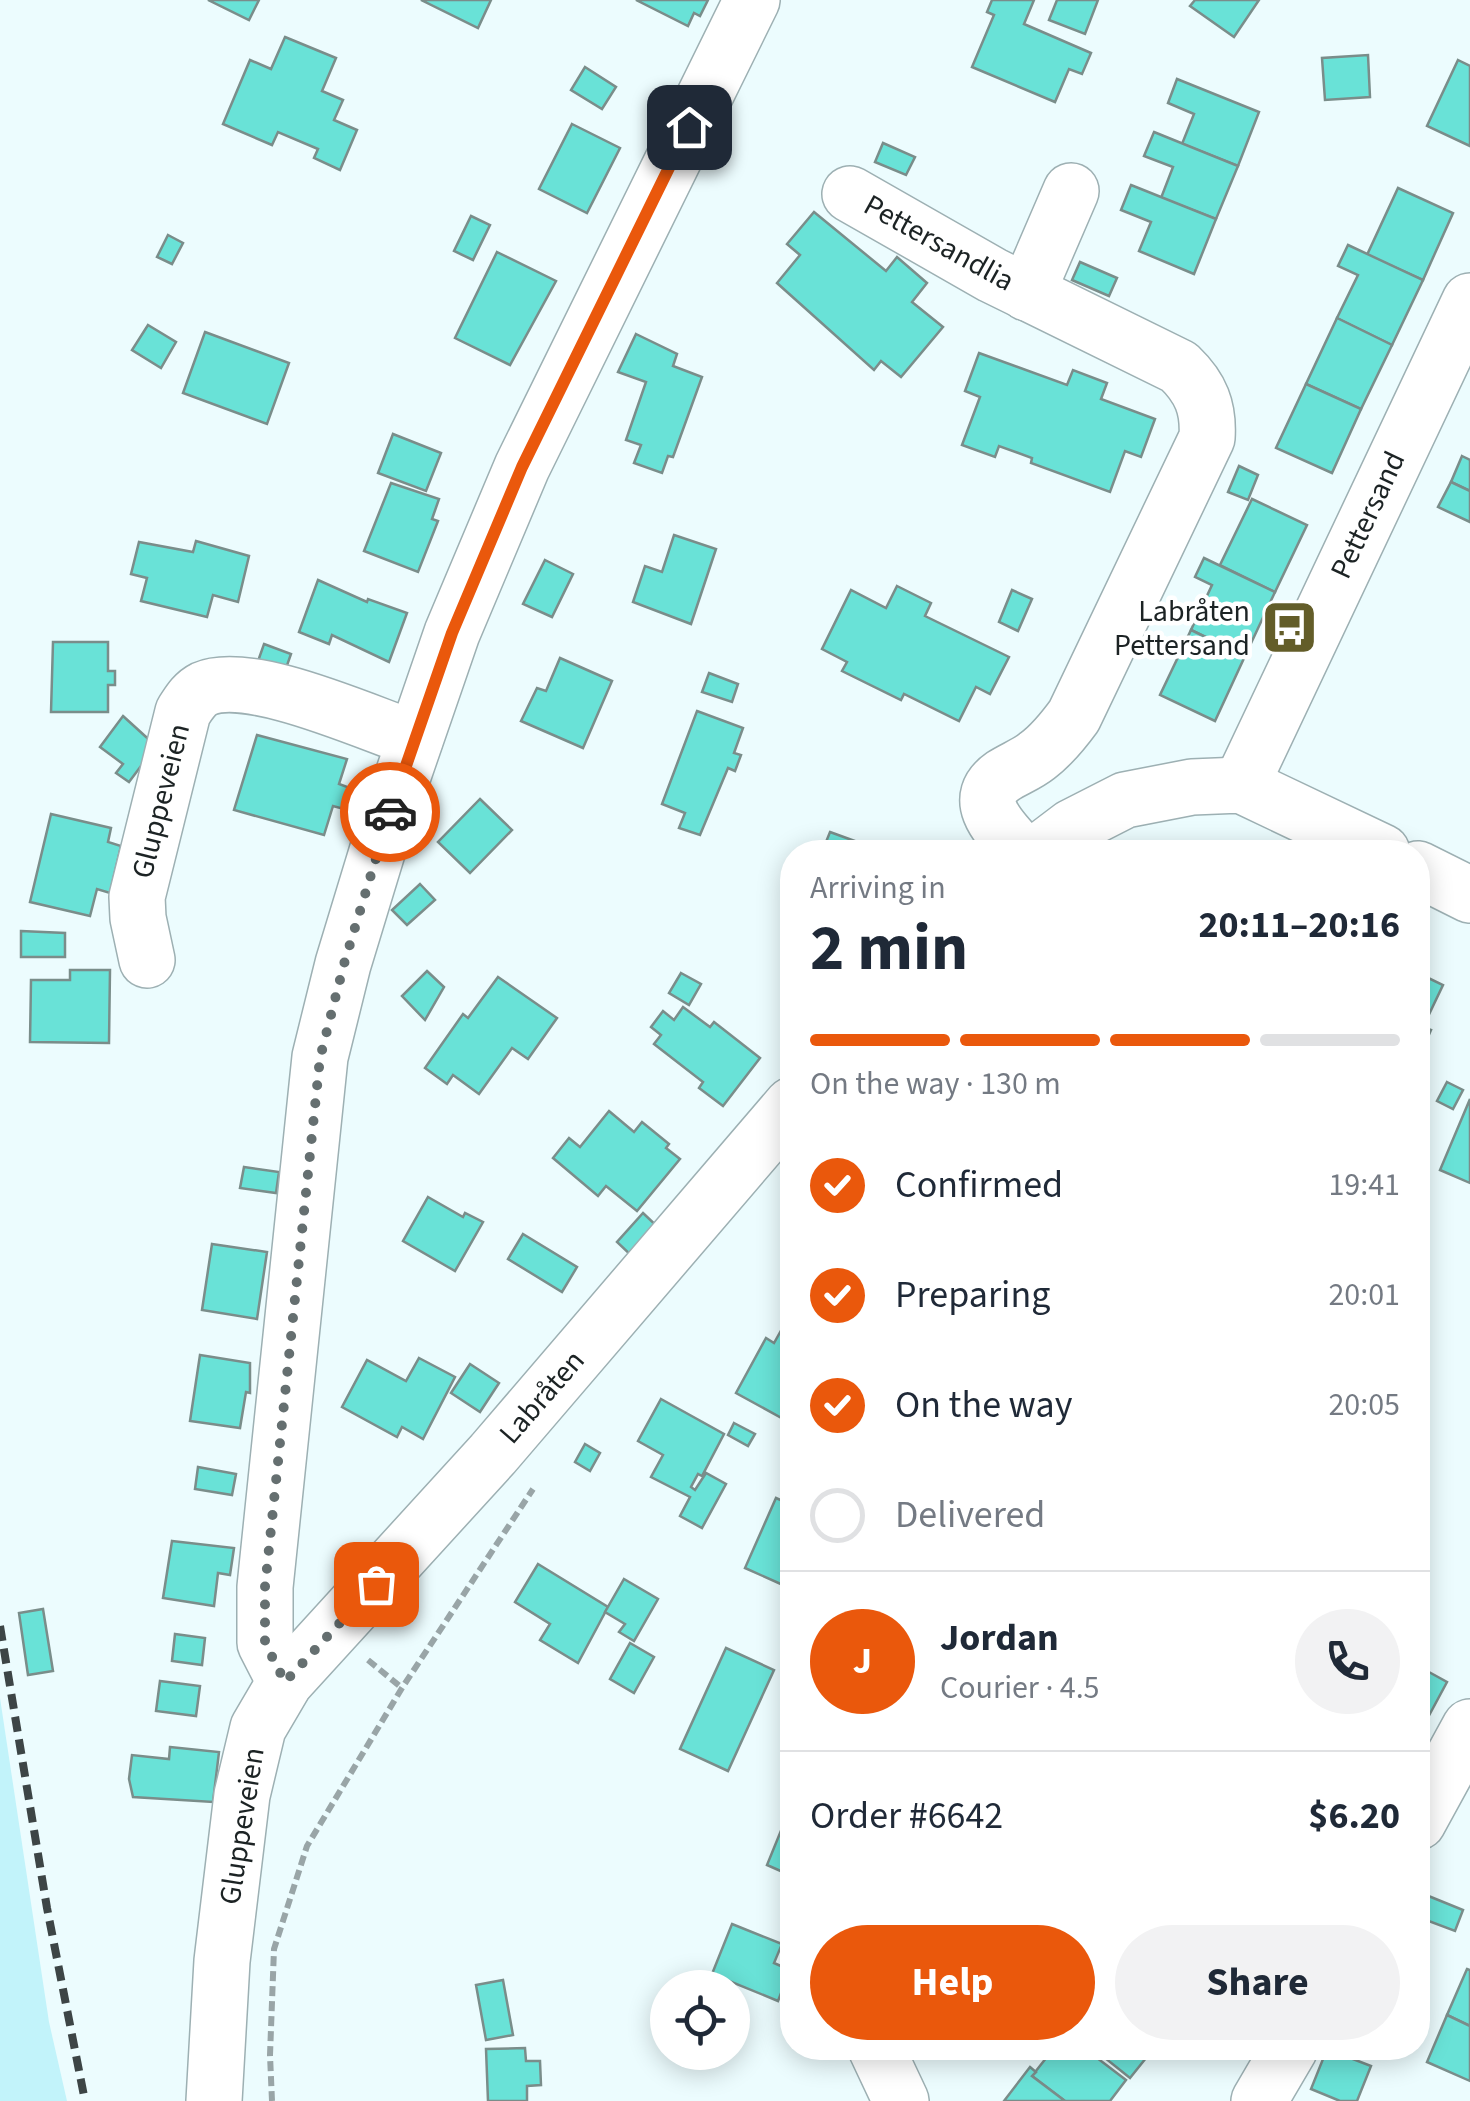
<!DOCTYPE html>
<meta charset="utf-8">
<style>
body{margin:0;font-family:"Source Sans 3",sans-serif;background:#f2f2f3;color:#1f2937;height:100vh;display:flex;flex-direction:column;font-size:38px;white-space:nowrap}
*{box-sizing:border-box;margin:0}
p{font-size:32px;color:#747a83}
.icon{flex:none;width:55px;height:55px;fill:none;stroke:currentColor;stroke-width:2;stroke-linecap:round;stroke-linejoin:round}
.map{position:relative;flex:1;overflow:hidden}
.panel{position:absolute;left:780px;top:840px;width:650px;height:1220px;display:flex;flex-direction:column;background:#fff;border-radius:40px;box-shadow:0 5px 25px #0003}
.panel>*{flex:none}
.tools{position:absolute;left:650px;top:1970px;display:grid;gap:20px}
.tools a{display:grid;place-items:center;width:100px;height:100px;border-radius:50%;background:#fff;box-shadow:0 5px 25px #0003;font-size:50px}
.pin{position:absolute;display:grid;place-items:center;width:85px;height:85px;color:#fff;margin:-42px;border-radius:20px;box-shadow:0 5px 15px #0006}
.courier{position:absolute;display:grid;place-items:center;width:100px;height:100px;margin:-50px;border:8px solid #ea580c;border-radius:50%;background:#fff;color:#222;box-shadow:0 2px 12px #0007}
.overview em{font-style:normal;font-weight:700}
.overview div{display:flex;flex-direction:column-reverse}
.overview{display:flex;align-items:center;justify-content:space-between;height:170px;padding:0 30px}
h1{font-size:65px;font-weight:700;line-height:75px}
.bar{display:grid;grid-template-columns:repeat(4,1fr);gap:15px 10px;align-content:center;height:120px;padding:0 30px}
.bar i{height:12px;border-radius:8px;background:#e0e1e3}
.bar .on{background:#ea580c}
.bar p{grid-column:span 4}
.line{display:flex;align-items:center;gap:25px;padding:0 30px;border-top:2px solid #e0e1e3}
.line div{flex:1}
.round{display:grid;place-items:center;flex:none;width:105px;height:105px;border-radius:52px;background:#f2f2f3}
ol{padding:0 30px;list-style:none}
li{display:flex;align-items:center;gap:30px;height:110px}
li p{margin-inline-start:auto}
li .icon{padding:10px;border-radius:50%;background:#ea580c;color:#fff;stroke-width:4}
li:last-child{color:#747a83}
li i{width:55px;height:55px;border:5px solid #e0e1e3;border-radius:50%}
.cta{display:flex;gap:20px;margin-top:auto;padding:20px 30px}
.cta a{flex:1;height:115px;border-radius:60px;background:#ea580c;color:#fff;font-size:40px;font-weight:700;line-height:115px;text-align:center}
.cta a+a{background:#f2f2f3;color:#1f2937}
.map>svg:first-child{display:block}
</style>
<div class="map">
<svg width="1470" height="2101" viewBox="0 0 1470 2101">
<rect width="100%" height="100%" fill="#ecfcfe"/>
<!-- green -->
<polygon fill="#c2f3fa" points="0,1698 49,2022 67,2101 0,2101"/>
<!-- building -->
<g fill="#69e2d7" stroke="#7a8d8a" stroke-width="2.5">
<polygon points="208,0 259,0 249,20"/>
<polygon points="421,0 491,0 478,28"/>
<polygon points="636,0 708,0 700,16 694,13 688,26"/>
<polygon points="992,0 1034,0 1024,24 1091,53 1082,74 1069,69 1055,102 972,67 994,15 987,12"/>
<polygon points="1057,0 1098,0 1085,34 1049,20"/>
<polygon points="1195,0 1259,0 1234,37 1190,6"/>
<polygon points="285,37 336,58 322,91 343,100 334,120 357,130 340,170 314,158 318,149 278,132 272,145 223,124 250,60 271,69"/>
<polygon points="1368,55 1370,97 1325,100 1322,58"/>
<polygon points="1458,60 1470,66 1470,146 1427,126"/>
<polygon points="585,67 616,87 602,109 571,90"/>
<polygon points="1177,79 1259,112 1238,166 1182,144 1194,114 1168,103"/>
<polygon points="572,124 620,148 587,213 539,189"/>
<polygon points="1154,132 1238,166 1216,219 1161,198 1173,167 1144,156"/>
<polygon points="883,143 915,157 906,175 875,162"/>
<polygon points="1131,185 1216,219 1194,274 1139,251 1151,222 1121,210"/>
<polygon points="1398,188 1453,213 1423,280 1367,255"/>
<polygon points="814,212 886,271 897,257 927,283 912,302 943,327 901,377 881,361 874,370 777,283 800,255 787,244"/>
<polygon points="471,216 490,225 473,260 454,251"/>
<polygon points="168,235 183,243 172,264 157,257"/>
<polygon points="1348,245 1423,280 1392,345 1337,318 1358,275 1338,266"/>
<polygon points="497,252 556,281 510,365 455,338"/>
<polygon points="1080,262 1117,278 1109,296 1072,280"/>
<polygon points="1337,318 1392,345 1361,409 1306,384"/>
<polygon points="148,325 176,342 161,368 132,350"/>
<polygon points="205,332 289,363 267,424 183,393"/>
<polygon points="636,334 677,354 673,366 702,377 673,457 668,456 662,473 634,463 641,445 626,440 646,382 618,372"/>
<polygon points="979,353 1067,385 1073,370 1107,383 1101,399 1155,419 1141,457 1125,451 1110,492 1031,463 1032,458 999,446 995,457 962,445 980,397 965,391"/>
<polygon points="1306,384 1361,409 1332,473 1276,448"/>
<polygon points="393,434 441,453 426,491 378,473"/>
<polygon points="1462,456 1470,460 1470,491 1451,482"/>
<polygon points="1239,466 1258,475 1248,500 1228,492"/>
<polygon points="1451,482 1470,491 1470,522 1438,507"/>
<polygon points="391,483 439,499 432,519 438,521 418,572 364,551"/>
<polygon points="1252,499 1307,525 1275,592 1220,565"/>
<polygon points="674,535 716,549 691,624 633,602 645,566 662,572"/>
<polygon points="196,541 249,556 238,602 213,595 207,617 141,601 147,578 131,574 139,542 193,552"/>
<polygon points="1204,558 1275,592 1245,656 1191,630 1212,585 1195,577"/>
<polygon points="545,560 573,574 552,617 523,604"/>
<polygon points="318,580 367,602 368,599 407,613 389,662 332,635 329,644 299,632"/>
<polygon points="897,586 931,603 925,616 1009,657 990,694 976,687 959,721 904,694 901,700 842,671 847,662 822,649 851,590 886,608"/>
<polygon points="1012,590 1032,599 1018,631 999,622"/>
<polygon points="1191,630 1245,656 1215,721 1160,695"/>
<polygon points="53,642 108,642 108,671 115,671 115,685 108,685 108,712 51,712"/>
<polygon points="264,644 291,654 284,674 257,664"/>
<polygon points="560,658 612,681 583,748 521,721 537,688 546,691"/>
<polygon points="709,673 738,684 732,702 702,692"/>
<polygon points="697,711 743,728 734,753 741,755 735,771 728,768 700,835 679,828 685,813 662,804"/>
<polygon points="123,716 156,746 129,782 116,773 123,764 100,747"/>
<polygon points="257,735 347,759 339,784 350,788 344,809 333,806 324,835 234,810"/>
<polygon points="480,799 512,830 470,873 438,842"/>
<polygon points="51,814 111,828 108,842 121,846 110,893 97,889 90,916 30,902"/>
<polygon points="830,832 885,852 822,852"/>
<polygon points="420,884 435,900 407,925 392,910"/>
<polygon points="21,931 65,933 65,957 21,957"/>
<polygon points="70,970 110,970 109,1043 30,1042 31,980 70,980"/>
<polygon points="427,971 444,987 425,1020 402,996"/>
<polygon points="681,973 701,984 689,1005 669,993"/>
<polygon points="1418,973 1443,985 1423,1027 1431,1030 1418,1060"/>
<polygon points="498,977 557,1018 528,1059 512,1048 479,1094 453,1075 447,1084 425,1068 463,1014 468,1018"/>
<polygon points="683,1007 710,1027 714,1022 760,1058 723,1106 699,1088 703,1082 654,1044 661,1035 651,1027 663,1011 674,1020"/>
<polygon points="1447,1082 1463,1090 1453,1109 1437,1101"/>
<polygon points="1470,1099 1470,1183 1440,1170"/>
<polygon points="609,1111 634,1132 642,1122 669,1144 666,1148 680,1159 637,1211 606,1186 598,1196 553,1158 569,1138 580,1147"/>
<polygon points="244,1167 279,1172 276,1193 240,1188"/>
<polygon points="428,1197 463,1217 465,1213 483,1222 455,1271 403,1241"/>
<polygon points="643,1213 662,1231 636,1260 617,1242"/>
<polygon points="523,1234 577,1267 562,1292 508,1259"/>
<polygon points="212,1244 267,1252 257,1319 202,1310"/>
<polygon points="788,1318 792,1321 792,1410 787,1421 736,1393 766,1338 774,1343"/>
<polygon points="200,1355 250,1363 250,1393 246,1392 240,1428 190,1421"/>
<polygon points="419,1358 455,1377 423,1439 402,1427 397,1437 342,1407 367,1360 406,1381"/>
<polygon points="470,1364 499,1383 480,1412 451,1393"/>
<polygon points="661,1399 724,1434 702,1476 698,1474 691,1487 695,1490 706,1473 726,1484 702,1528 680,1516 690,1497 651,1477 663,1455 638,1441"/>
<polygon points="734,1423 755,1434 748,1446 728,1435"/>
<polygon points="585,1444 600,1453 590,1471 575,1462"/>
<polygon points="198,1467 236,1474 232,1495 195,1489"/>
<polygon points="776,1498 792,1505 792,1563 783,1585 745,1568"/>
<polygon points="172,1541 234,1548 230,1575 218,1573 214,1606 163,1598"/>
<polygon points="538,1564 608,1607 578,1663 540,1640 550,1624 515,1602"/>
<polygon points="624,1579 658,1599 634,1641 619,1632 625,1624 605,1612"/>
<polygon points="43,1609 53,1671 28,1675 19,1613"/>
<polygon points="175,1634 205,1638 202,1665 172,1661"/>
<polygon points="630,1643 654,1657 634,1693 610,1679"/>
<polygon points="726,1648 774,1670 728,1771 680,1749"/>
<polygon points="1418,1666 1447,1682 1418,1736"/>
<polygon points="160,1681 200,1686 196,1716 156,1711"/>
<polygon points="170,1747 219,1752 213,1802 133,1797 129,1779 132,1755 169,1759"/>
<polygon points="791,1806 792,1806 792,1876 767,1865"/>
<polygon points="1426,1895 1463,1910 1455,1931 1418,1917"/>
<polygon points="732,1924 782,1944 774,1963 790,1970 778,2001 712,1974"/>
<polygon points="1467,1969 1470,1970 1470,2026 1447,2015"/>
<polygon points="503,1980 513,2035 486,2040 476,1985"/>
<polygon points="1447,2015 1470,2026 1470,2081 1427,2062"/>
<polygon points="525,2048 526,2061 540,2061 541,2085 527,2086 527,2101 488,2101 486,2049"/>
<polygon points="1054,2048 1084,2048 1126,2080 1110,2101 1065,2101 1032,2076"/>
<polygon points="1097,2048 1154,2048 1130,2078 1095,2050"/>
<polygon points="1327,2049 1371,2066 1357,2101 1340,2101 1311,2089"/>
<polygon points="1030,2067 1036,2072 1032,2076 1065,2101 1004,2101"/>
</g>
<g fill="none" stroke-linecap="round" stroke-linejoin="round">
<defs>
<g id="minor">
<path d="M850 194 992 275 1179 367C1201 388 1209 408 1207 438L1074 716C1063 731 1052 745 1037 756 1027 764 1014 769 1003 776 968 800 1002 831 1021 852"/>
<polyline points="1027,293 1071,191"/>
<polyline points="1241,785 1470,301"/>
<polyline points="1039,852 1072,827 1125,800 1192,787 1241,785 1382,852"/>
<polyline points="1418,869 1470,895"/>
<path d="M147 960 138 918 137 897 183 712C189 703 194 694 204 689 250 669 367 723 415 739"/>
<polyline points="285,1682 265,1643 265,1587 320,1057 343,964 381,839 452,633 522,467 752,0"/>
<polyline points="1418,1822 1470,1727"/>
<polyline points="876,2048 901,2101"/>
<polyline points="214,2101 222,1961 242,1795 258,1728 285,1682 493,1454 792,1105"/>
<polyline points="1259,2101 1290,2048"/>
</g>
</defs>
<!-- minor casing -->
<use href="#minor" stroke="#9db0b3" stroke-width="58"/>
<!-- path -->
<g stroke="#99a5a7" stroke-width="6" stroke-dasharray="10 5" stroke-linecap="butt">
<polyline points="368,1660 402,1688"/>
<polyline points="272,2101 270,2055 274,1949 307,1846 402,1688 533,1489"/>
</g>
<!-- minor -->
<use href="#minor" stroke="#fff" stroke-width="55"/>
<!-- rail -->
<polyline stroke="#3d4546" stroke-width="8" stroke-dasharray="15 8" stroke-linecap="butt" points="0,1626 47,1908 85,2101"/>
</g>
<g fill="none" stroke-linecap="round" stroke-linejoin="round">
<!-- done -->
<polyline stroke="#656f70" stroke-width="10" stroke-dasharray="0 18" points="376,1584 285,1682 265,1643 265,1587 320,1058 344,964 390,812"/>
<!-- route -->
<polyline stroke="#ea580c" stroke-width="12" points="390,812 452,633 522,467 689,127"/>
</g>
<!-- icons -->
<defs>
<symbol id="bus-square" viewBox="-11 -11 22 22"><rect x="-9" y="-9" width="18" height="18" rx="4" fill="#635d29" stroke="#fff"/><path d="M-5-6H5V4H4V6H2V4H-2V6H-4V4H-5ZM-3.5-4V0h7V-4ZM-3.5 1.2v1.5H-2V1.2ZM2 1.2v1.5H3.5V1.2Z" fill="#fff"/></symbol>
</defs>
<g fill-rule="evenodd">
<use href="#bus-square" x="1258" y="596" width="63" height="63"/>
</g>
<g text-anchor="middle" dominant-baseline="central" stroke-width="9" stroke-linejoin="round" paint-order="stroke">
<!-- street labels -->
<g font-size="30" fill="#1c2324" stroke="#fff">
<text transform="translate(939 243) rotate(29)">Pettersandlia</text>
<text transform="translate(1368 515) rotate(-65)">Pettersand</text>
<text transform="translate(161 801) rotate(-76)">Gluppeveien</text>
<text transform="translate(542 1397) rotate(-49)">Labråten</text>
<text transform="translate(242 1826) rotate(-81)">Gluppeveien</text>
</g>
<!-- poi labels -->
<g font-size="30" fill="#1c2324" stroke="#fff" text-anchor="end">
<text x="1250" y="611">Labråten<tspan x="1250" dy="34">Pettersand</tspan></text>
</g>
</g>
</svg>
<div class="tools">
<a><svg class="icon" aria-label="locate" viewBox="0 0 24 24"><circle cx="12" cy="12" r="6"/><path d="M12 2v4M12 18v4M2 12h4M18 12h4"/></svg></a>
</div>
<div class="pin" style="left:376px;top:1584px;background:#ea580c"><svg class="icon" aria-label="bag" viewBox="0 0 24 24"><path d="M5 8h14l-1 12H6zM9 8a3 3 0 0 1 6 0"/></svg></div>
<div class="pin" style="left:689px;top:127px;background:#1f2937"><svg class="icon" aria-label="home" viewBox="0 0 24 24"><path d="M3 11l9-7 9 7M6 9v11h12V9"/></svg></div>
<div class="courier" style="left:390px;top:812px"><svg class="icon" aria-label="car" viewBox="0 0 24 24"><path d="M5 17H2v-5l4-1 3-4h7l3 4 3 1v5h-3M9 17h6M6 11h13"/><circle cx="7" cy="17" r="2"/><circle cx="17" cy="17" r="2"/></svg></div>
<section class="panel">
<div class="overview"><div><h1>2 min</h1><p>Arriving in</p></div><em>20:11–20:16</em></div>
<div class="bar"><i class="on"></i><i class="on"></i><i class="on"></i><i></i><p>On the way · 130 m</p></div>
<ol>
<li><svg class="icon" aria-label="check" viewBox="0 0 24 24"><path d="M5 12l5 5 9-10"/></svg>Confirmed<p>19:41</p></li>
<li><svg class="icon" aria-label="check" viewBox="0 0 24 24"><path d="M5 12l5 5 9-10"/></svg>Preparing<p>20:01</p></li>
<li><svg class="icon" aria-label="check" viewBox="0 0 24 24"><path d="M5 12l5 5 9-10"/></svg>On the way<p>20:05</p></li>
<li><i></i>Delivered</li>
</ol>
<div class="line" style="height:180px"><b class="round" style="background:#ea580c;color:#fff">J</b><div><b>Jordan</b><p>Courier · 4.5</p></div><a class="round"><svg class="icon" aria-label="phone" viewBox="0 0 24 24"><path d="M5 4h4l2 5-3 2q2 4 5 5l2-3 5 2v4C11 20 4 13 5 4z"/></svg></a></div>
<div class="line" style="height:130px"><div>Order #6642</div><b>$6.20</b></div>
<div class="cta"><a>Help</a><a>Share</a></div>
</section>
</div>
